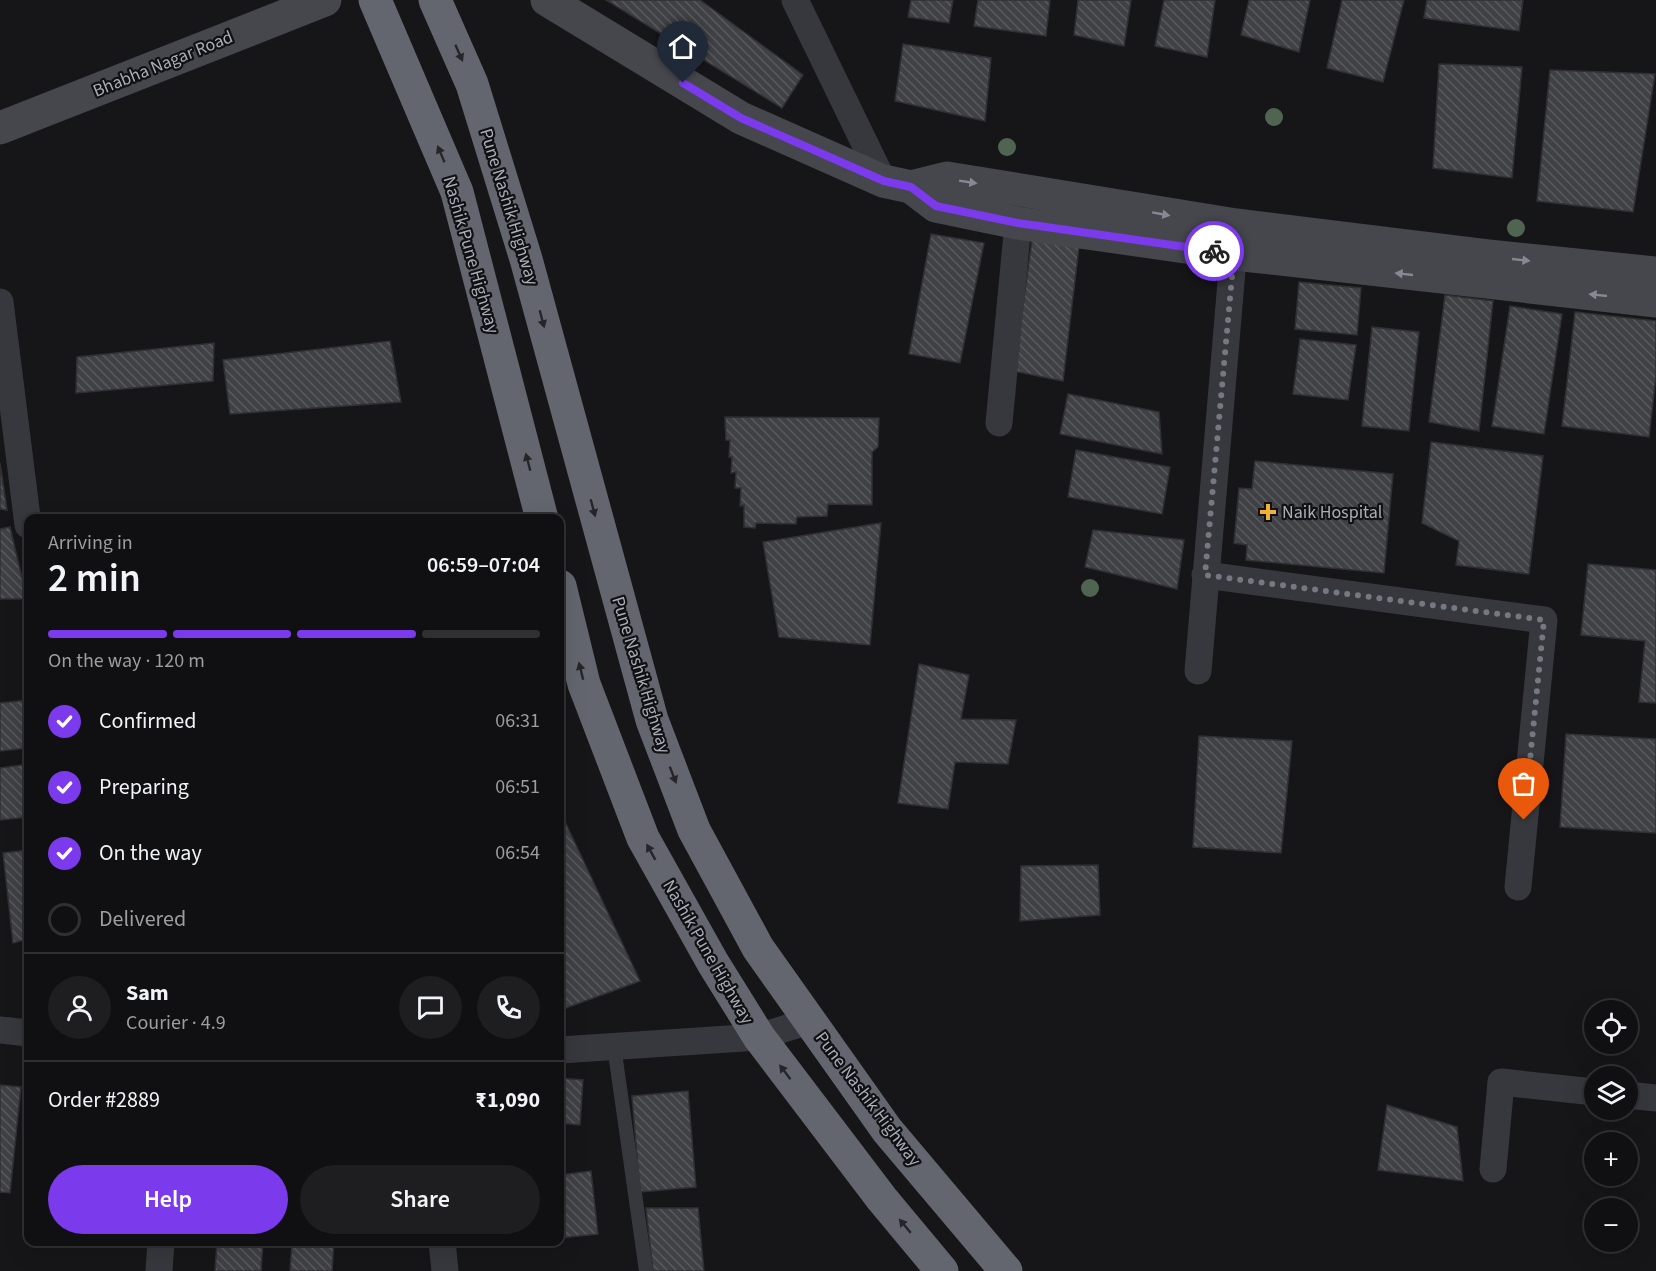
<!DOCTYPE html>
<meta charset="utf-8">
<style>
body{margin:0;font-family:"Source Sans 3",sans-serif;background:#1e1e20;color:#f1f3f6;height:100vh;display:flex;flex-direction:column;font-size:22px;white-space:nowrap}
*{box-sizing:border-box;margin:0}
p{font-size:20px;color:#9c9d9f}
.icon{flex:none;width:33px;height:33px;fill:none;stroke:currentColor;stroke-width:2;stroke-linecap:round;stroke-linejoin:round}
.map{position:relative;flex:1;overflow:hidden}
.drawer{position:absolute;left:24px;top:514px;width:540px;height:732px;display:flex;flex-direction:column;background:#101012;border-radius:12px;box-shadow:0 6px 24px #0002,0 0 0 2px #303032}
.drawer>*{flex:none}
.buttons{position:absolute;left:1584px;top:1000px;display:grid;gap:12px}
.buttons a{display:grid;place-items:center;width:54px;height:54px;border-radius:50%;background:#101012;box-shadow:0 6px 24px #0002,0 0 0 2px #303032;font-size:30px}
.pin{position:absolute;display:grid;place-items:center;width:51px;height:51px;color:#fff;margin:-62px -26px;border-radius:50% 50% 50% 0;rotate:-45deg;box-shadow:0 0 6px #0007}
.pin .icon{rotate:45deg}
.courier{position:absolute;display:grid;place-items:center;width:60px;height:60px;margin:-30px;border:4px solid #7c3aed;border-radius:50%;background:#fff;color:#222;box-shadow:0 2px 8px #0007}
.headline em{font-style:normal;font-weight:600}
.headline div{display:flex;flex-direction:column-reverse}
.headline{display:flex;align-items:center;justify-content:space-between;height:102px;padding:0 24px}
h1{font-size:39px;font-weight:600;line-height:45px}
.bar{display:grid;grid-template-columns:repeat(4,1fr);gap:9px 6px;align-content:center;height:72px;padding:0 24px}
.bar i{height:8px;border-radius:4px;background:#303032}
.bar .current{background:#7c3aed}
.bar p{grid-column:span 4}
.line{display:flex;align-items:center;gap:15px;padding:0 24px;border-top:2px solid #303032}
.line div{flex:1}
.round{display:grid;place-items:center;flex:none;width:63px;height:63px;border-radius:32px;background:#1e1e20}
ol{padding:0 24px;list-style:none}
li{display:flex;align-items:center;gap:18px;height:66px}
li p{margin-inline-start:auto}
li .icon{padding:6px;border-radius:50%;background:#7c3aed;color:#fff;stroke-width:4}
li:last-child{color:#9c9d9f}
li i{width:33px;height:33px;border:3px solid #303032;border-radius:50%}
.primary-button{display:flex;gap:12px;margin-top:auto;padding:12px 24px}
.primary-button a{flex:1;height:69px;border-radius:36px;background:#7c3aed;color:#fff;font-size:24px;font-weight:600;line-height:69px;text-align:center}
.primary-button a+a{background:#1e1e20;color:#f1f3f6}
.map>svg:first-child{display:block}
</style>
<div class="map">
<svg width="1656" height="1271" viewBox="0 0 1656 1271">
<defs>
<pattern id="building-back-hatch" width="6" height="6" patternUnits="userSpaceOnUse" patternTransform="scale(1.5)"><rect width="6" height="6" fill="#404145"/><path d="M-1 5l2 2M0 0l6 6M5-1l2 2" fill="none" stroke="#595a5e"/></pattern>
</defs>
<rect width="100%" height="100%" fill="#161618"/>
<!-- building -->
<g fill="url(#building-back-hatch)" stroke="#303034" stroke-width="1.5">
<polygon points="606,0 700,0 803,75 782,108"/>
<polygon points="911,0 953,0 949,23 908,17"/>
<polygon points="978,0 1050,0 1046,36 974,26"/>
<polygon points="1078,0 1131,0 1124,46 1074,35"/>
<polygon points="1164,0 1215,0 1207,57 1155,46"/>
<polygon points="1249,0 1310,0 1299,52 1241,35"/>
<polygon points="1342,0 1404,0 1383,82 1327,68"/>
<polygon points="1427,0 1523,0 1519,31 1424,18"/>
<polygon points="903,44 991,58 985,121 895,101"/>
<polygon points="1439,64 1522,67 1512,178 1433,168"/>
<polygon points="1550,70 1655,74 1633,212 1537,201"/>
<polygon points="931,234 984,243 960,363 909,354"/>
<polygon points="1032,240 1079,247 1063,381 1014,371"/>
<polygon points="1299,282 1361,288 1357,335 1295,329"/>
<polygon points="1445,295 1493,301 1479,431 1429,422"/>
<polygon points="1510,306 1562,314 1544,434 1492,426"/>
<polygon points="1575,312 1656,321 1656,376 1649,437 1562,426"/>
<polygon points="1372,327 1419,332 1409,431 1362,426"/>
<polygon points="1300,339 1356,345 1348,400 1293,394"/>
<polygon points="390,341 401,402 230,414 223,360"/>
<polygon points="214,343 213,381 76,393 77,357"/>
<polygon points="1068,394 1159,412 1162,454 1060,434"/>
<polygon points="725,417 879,418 878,447 872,452 872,505 828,504 827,516 797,517 796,524 756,523 755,528 744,527 744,505 740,506 741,488 735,488 736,472 731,473 732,457 729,457 730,440 726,440"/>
<polygon points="1431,442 1543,456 1529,574 1456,565 1459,541 1422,523"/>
<polygon points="1076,450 1170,467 1162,514 1068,497"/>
<polygon points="1255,461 1393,474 1384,573 1246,560 1247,545 1234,543 1239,488 1252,489"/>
<polygon points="0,463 7,510 0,509"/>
<polygon points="881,523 870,645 779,637 763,542"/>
<polygon points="10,527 27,599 0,599 0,529"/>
<polygon points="1093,530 1184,540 1177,589 1085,567"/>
<polygon points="1588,564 1656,570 1656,703 1639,702 1645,641 1581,635"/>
<polygon points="919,664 969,675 961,719 1016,720 1008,764 955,762 948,809 898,803"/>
<polygon points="28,700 28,748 0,751 0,703"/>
<polygon points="1566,734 1656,739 1656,833 1560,827"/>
<polygon points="1199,736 1292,741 1281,853 1193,847"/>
<polygon points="28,764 28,817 0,820 0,768"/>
<polygon points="560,811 640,981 563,1009 560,1003"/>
<polygon points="28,850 28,939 13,943 3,853"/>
<polygon points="1098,865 1100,915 1020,921 1021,866"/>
<polygon points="560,1078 583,1080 580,1125 560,1123"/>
<polygon points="0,1085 21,1087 10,1193 0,1192"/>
<polygon points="688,1091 696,1187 640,1192 632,1096"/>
<polygon points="1387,1105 1457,1127 1463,1181 1378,1170"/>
<polygon points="591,1171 598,1234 560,1238 560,1175"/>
<polygon points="646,1208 698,1208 704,1271 653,1271"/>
<polygon points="217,1242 263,1242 261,1271 215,1271"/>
<polygon points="292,1242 334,1242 332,1271 290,1271"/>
<polygon points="479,1242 523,1242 480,1247"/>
</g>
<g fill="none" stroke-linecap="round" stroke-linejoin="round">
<!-- lane -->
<polyline stroke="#37383d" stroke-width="14" points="614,1046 646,1271"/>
<!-- street -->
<g stroke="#37383d" stroke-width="27">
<polyline points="795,0 883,181"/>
<polyline points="0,302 28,525"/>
<polyline points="999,423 1018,223"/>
<polyline points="1205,575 1544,620 1518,887"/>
<polyline points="1198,671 1235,235"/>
<polyline points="0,1030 28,1033"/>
<polyline points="560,1050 759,1037 809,1021"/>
<polyline points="1628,1095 1656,1098"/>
<polyline points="1493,1169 1501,1082 1594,1092"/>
<polyline points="442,1242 445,1271"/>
<polyline points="159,1271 161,1242"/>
</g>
<!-- secondary -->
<g stroke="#45474d" stroke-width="33">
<polyline points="547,0 741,118 883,181 911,187 936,206 1018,223 1234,254 1656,301"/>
<polyline points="0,128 325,0"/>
<polyline points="911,187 947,178 1236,225 1488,256 1656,273"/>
</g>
<!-- highway -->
<g stroke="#63666e" stroke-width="33">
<polyline points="375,0 457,192 542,519"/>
<polyline points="435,0 472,84 526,259 652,720 694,830 758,948 887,1130 1006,1271"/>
<polyline points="560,586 584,684 643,838 713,963 759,1037 882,1199 942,1271"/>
</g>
</g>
<!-- trees -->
<g fill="#506452">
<circle cx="1274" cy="117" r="9"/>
<circle cx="1007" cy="147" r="9"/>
<circle cx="1516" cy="228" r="9"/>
<circle cx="1090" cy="588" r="9"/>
</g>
<!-- one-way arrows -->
<defs><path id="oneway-solid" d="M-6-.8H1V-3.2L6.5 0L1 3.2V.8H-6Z" transform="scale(1.5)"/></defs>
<g fill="#26262a">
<use href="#oneway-solid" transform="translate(459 53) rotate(66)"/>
<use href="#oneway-solid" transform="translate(441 154) rotate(-113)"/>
<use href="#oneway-solid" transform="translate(542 319) rotate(75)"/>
<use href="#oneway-solid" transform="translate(528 462) rotate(-105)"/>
<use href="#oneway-solid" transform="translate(593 508) rotate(75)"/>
<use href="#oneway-solid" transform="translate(581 671) rotate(-104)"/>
<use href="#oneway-solid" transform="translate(673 775) rotate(69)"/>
<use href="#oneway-solid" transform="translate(651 852) rotate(-119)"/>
<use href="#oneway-solid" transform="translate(785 1072) rotate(-127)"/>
<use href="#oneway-solid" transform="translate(905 1226) rotate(-130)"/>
</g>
<g fill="#858993">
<use href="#oneway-solid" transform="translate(968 182) rotate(9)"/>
<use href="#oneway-solid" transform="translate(1161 214) rotate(10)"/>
<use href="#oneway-solid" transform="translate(1521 260) rotate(6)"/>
<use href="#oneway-solid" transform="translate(1404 274) rotate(-174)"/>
<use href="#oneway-solid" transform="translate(1598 295) rotate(-174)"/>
</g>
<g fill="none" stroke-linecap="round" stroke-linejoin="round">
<!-- done -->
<polyline stroke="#757880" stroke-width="6" stroke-dasharray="0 10.8" points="1214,251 1234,254 1205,575 1544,620 1524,820"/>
<!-- route -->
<polyline stroke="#7c3aed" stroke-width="8" points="683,83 741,118 884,181 911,187 936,206 1018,223 1214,251"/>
</g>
<!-- markers -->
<path fill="#f2b134" stroke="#111113" stroke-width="2" d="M1265 503h6v6h6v6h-6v6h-6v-6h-6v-6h6z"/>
<g text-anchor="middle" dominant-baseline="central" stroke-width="4.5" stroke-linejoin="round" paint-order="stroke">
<!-- street labels -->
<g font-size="18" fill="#a8adb8" stroke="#111113">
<text transform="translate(163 64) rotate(-22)">Bhabha Nagar Road</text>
<text transform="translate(509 207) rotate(73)">Pune Nashik Highway</text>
<text transform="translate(471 255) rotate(74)">Nashik Pune Highway</text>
<text transform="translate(641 675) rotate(73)">Pune Nashik Highway</text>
<text transform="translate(708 952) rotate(60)">Nashik Pune Highway</text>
<text transform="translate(868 1099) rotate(53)">Pune Nashik Highway</text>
</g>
<!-- poi labels -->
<g font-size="18" fill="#a8adb8" stroke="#111113" text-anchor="start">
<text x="1282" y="512">Naik Hospital</text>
</g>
</g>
</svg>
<div class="buttons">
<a><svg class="icon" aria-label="locate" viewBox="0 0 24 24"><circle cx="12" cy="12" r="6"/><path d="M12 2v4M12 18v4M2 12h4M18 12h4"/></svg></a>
<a><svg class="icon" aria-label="layers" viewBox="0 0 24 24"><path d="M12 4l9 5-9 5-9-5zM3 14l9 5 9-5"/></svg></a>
<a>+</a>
<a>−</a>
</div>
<div class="pin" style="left:1524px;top:820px;background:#ea580c"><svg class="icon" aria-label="bag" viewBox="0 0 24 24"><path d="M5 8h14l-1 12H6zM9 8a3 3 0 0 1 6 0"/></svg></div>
<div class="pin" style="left:683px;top:83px;background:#1f2937"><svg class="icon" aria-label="home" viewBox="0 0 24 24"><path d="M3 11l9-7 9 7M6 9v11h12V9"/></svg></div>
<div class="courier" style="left:1214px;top:251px"><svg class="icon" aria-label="bike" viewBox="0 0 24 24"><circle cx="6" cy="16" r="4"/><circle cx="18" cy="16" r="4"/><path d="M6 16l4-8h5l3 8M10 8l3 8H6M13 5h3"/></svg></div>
<section class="drawer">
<div class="headline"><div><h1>2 min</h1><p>Arriving in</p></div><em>06:59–07:04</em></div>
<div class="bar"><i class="current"></i><i class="current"></i><i class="current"></i><i></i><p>On the way · 120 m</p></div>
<ol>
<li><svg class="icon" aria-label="check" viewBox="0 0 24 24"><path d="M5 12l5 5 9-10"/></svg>Confirmed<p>06:31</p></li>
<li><svg class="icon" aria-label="check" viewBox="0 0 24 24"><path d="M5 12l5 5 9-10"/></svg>Preparing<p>06:51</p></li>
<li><svg class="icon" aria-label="check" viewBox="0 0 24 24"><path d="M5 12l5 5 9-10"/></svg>On the way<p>06:54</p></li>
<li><i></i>Delivered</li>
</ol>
<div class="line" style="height:108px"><a class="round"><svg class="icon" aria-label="person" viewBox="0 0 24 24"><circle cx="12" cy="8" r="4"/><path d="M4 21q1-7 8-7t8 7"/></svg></a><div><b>Sam</b><p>Courier · 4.9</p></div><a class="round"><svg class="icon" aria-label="chat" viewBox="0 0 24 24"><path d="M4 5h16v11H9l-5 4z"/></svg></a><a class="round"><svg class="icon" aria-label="phone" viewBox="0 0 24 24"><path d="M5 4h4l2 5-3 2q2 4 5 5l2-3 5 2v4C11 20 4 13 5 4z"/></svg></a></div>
<div class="line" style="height:78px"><div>Order #2889</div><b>₹1,090</b></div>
<div class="primary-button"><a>Help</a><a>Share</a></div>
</section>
</div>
